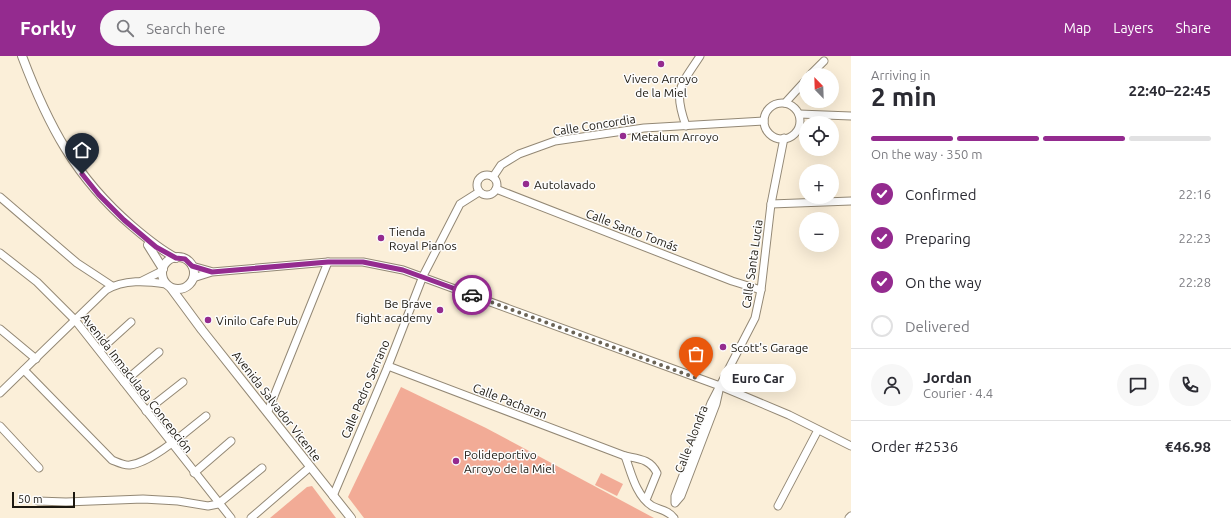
<!DOCTYPE html>
<meta charset="utf-8">
<style>
body{margin:0;font-family:Ubuntu,sans-serif;background:#f7f7f7;color:#2b2b33;height:100vh;display:flex;flex-direction:column;font-size:15px;white-space:nowrap}
*{box-sizing:border-box;margin:0}
p{font-size:13px;color:#7c7c81}
.icon{flex:none;width:22px;height:22px;fill:none;stroke:currentColor;stroke-width:2;stroke-linecap:round;stroke-linejoin:round}
.map{position:relative;flex:1;overflow:hidden}
.sheet{display:flex;flex-direction:column;background:#fff;width:380px}
.sheet>*{flex:none}
.needle{width:26px;rotate:337deg}
.tools{position:absolute;left:799px;top:12px;display:grid;gap:8px}
.tools a{display:grid;place-items:center;width:40px;height:40px;border-radius:50%;background:#fff;box-shadow:0 4px 16px #0002;font-size:20px}
.scale{position:absolute;left:12px;bottom:10px;width:63px;box-sizing:border-box;padding-left:4px;border:2px solid #1c1810;border-top:0;font-size:11px;line-height:14px;white-space:nowrap;color:#1c1810;-webkit-text-stroke:3px #fdfdfd;paint-order:stroke}
.pin{position:absolute;display:grid;place-items:center;width:34px;height:34px;color:#fff;margin:-41px -17px;border-radius:50% 50% 50% 0;rotate:-45deg;box-shadow:0 0 4px #0007}
.pin .icon{rotate:45deg}
.courier{position:absolute;display:grid;place-items:center;width:40px;height:40px;margin:-20px;border:3px solid #942b8f;border-radius:50%;background:#fff;color:#222;box-shadow:0 1px 5px #0007}
.bubble{position:absolute;height:28px;border-radius:14px;background:#fff;box-shadow:0 4px 16px #0002;font-size:13px;font-weight:700;line-height:28px;text-align:center}
.headline em{font-style:normal;font-weight:700}
.headline div{display:flex;flex-direction:column-reverse}
.headline{display:flex;align-items:center;justify-content:space-between;height:68px;padding:0 20px}
h1{font-size:26px;font-weight:700;line-height:30px}
.bar{display:grid;grid-template-columns:repeat(4,1fr);gap:6px 4px;align-content:center;height:48px;padding:0 20px}
.bar i{height:5px;border-radius:3px;background:#e1e1e2}
.bar .selected{background:#942b8f}
.bar p{grid-column:span 4}
.line{display:flex;align-items:center;gap:10px;padding:0 20px;border-top:1px solid #e1e1e2}
.line div{flex:1}
.round{display:grid;place-items:center;flex:none;width:42px;height:42px;border-radius:21px;background:#f7f7f7}
ol{padding:0 20px;list-style:none}
li{display:flex;align-items:center;gap:12px;height:44px}
li p{margin-inline-start:auto}
li .icon{padding:4px;border-radius:50%;background:#942b8f;color:#fff;stroke-width:4}
li:last-child{color:#7c7c81}
li i{width:22px;height:22px;border:2px solid #e1e1e2;border-radius:50%}
header{display:flex;align-items:center;gap:24px;box-sizing:border-box;height:56px;padding:0 20px;background:#942b8f;color:#fff}
header strong{font-size:19px}
nav{display:flex;gap:22px;margin-inline-start:auto;font-size:14px}
.search{width:280px;height:36px;background:#f7f7f7;display:flex;align-items:center;gap:10px;box-sizing:border-box;padding:0 14px;border-radius:22px;color:#7c7c81;font-size:15px}
main{display:flex;flex:1;min-height:0}
.map>svg:first-child{display:block}
</style>
<header>
<strong>Forkly</strong>
<div class="search"><svg class="icon" aria-label="search" viewBox="0 0 24 24"><circle cx="10" cy="10" r="6"/><path d="M15 15l6 6"/></svg>Search here</div>
<nav><a>Map</a><a>Layers</a><a>Share</a></nav>
</header>
<main>
<div class="map">
<svg width="851" height="462" viewBox="0 0 851 462">
<rect width="100%" height="100%" fill="#fbefd9"/>
<!-- green -->
<g fill="#f2ab96">
<polygon points="401,331 486,372 654,462 364,462 348,441"/>
<polygon points="601,417 623,428 617,440 595,429"/>
<polygon points="312,430 336,462 270,462 307,431"/>
</g>
<g fill="none" stroke-linecap="round" stroke-linejoin="round">
<defs>
<g id="minor">
<polyline points="810,19 824,5"/>
<polyline points="785,47 806,24"/>
<circle cx="782" cy="65" r="18"/>
<polyline points="799,58 851,60"/>
<path d="M686 70C673 33 680 31 700 0"/>
<circle cx="487" cy="129" r="10"/>
<polyline points="493,121 501,109 519,98 555,85 644,72 764,65"/>
<polyline points="496,133 732,225 761,234"/>
<polyline points="0,141 77,207 112,230"/>
<polyline points="771,148 851,145"/>
<polyline points="0,197 37,226 75,264 231,462"/>
<polyline points="192,210 210,215"/>
<polyline points="193,222 212,216 328,206 363,206 403,214 720,330 789,359 851,390"/>
<polyline points="142,225 162,215"/>
<polyline points="0,273 36,303"/>
<polyline points="100,294 131,266"/>
<polyline points="388,310 625,400"/>
<path d="M24 314 112 404C117 406 125 410 130 409 153 406 188 374 206 360"/>
<polyline points="124,326 159,296"/>
<polyline points="720,330 716,348 681,440 675,447 675,440 711,347 755,262 761,234 771,148 784,82"/>
<path d="M0 337 106 234C124 223 147 225 166 228"/>
<polyline points="146,355 183,326"/>
<polyline points="268,355 328,206"/>
<polyline points="0,370 39,412"/>
<polyline points="194,417 231,385"/>
<polyline points="333,440 388,310 423,220 460,148 479,136"/>
<path d="M646 444 657 417C650 403 639 403 625 400 631 416 636 440 652 450 660 454 668 454 674 462"/>
<polyline points="38,445 66,446 143,443 178,445 208,450 218,448 262,412"/>
<polyline points="778,450 818,374"/>
<polyline points="251,462 310,411"/>
<polyline points="849,462 851,460"/>
</g>
<g id="tertiary">
<path d="M22 0C48 69 75 121 132 170 146 182 159 193 176 202"/>
<polyline points="148,189 163,213"/>
<circle cx="178" cy="217" r="16"/>
<polyline points="171,232 202,274 351,462"/>
</g>
</defs>
<!-- minor casing -->
<use href="#minor" stroke="#938875" stroke-width="9"/>
<!-- tertiary casing -->
<use href="#tertiary" stroke="#938875" stroke-width="10"/>
<!-- minor -->
<use href="#minor" stroke="#fff" stroke-width="7"/>
<!-- tertiary -->
<use href="#tertiary" stroke="#fff" stroke-width="8"/>
</g>
<g fill="none" stroke-linecap="round" stroke-linejoin="round">
<!-- done -->
<polyline stroke="#6a6356" stroke-width="4" stroke-dasharray="0 7.2" points="472,239 696,322"/>
<!-- route -->
<polyline stroke="#942b8f" stroke-width="5" points="82,118 99,139 124,164 156,191 176,202 185,203 192,210 212,216 328,206 363,206 403,214 472,239"/>
</g>
<!-- markers -->
<g fill="#942b8f" stroke="#fdfdfd" stroke-width="1.5">
<circle cx="661" cy="8" r="4"/>
<circle cx="623" cy="80" r="4"/>
<circle cx="526" cy="128" r="4"/>
<circle cx="381" cy="182" r="4"/>
<circle cx="440" cy="254" r="4"/>
<circle cx="208" cy="264" r="4"/>
<circle cx="723" cy="291" r="4"/>
<circle cx="456" cy="405" r="4"/>
</g>
<g text-anchor="middle" dominant-baseline="central" stroke-width="3" stroke-linejoin="round" paint-order="stroke">
<!-- poi labels -->
<g font-size="12" fill="#1c1810" stroke="#fdfdfd" text-anchor="start">
<text x="661" y="22" text-anchor="middle">Vivero Arroyo<tspan x="661" dy="14">de la Miel</tspan></text>
<text x="631" y="80">Metalum Arroyo</text>
<text x="534" y="128">Autolavado</text>
<text x="389" y="175">Tienda<tspan x="389" dy="14">Royal Pianos</tspan></text>
<text x="432" y="247" text-anchor="end">Be Brave<tspan x="432" dy="14">fight academy</tspan></text>
<text x="216" y="264">Vinilo Cafe Pub</text>
<text x="731" y="291">Scott's Garage</text>
<text x="464" y="398">Polideportivo<tspan x="464" dy="14">Arroyo de la Miel</tspan></text>
</g>
<!-- street labels -->
<g font-size="12" fill="#1c1810" stroke="#fdfdfd">
<text transform="translate(594 69) rotate(-9)">Calle Concordia</text>
<text transform="translate(632 174) rotate(21)">Calle Santo Tomás</text>
<text transform="translate(752 208) rotate(-82)">Calle Santa Lucia</text>
<text transform="translate(137 327) rotate(52)">Avenida Inmaculada Concepción</text>
<text transform="translate(365 333) rotate(-67)">Calle Pedro Serrano</text>
<text transform="translate(510 345) rotate(21)">Calle Pacharan</text>
<text transform="translate(277 350) rotate(52)">Avenida Salvador Vicente</text>
<text transform="translate(691 383) rotate(-69)">Calle Alondra</text>
</g>
</g>
</svg>
<div class="tools">
<a><svg class="needle" viewBox="-14 -14 28 28"><path d="M0-13l5 13h-10z" fill="#e53935"/><path d="M0 13l5-13h-10z" fill="#7c7c81"/></svg></a>
<a><svg class="icon" aria-label="locate" viewBox="0 0 24 24"><circle cx="12" cy="12" r="6"/><path d="M12 2v4M12 18v4M2 12h4M18 12h4"/></svg></a>
<a>+</a>
<a>−</a>
</div>
<div class="scale">50 m</div>
<div class="pin" style="left:696px;top:322px;background:#ea580c"><svg class="icon" aria-label="bag" viewBox="0 0 24 24"><path d="M5 8h14l-1 12H6zM9 8a3 3 0 0 1 6 0"/></svg></div>
<div class="pin" style="left:82px;top:118px;background:#1f2937"><svg class="icon" aria-label="home" viewBox="0 0 24 24"><path d="M3 11l9-7 9 7M6 9v11h12V9"/></svg></div>
<div class="courier" style="left:472px;top:239px"><svg class="icon" aria-label="car" viewBox="0 0 24 24"><path d="M5 17H2v-5l4-1 3-4h7l3 4 3 1v5h-3M9 17h6M6 11h13"/><circle cx="7" cy="17" r="2"/><circle cx="17" cy="17" r="2"/></svg></div>
<div class="bubble" style="left:720px;top:308px;width:76px">Euro Car</div>
</div>
<section class="sheet">
<div class="headline"><div><h1>2 min</h1><p>Arriving in</p></div><em>22:40–22:45</em></div>
<div class="bar"><i class="selected"></i><i class="selected"></i><i class="selected"></i><i></i><p>On the way · 350 m</p></div>
<ol>
<li><svg class="icon" aria-label="check" viewBox="0 0 24 24"><path d="M5 12l5 5 9-10"/></svg>Confirmed<p>22:16</p></li>
<li><svg class="icon" aria-label="check" viewBox="0 0 24 24"><path d="M5 12l5 5 9-10"/></svg>Preparing<p>22:23</p></li>
<li><svg class="icon" aria-label="check" viewBox="0 0 24 24"><path d="M5 12l5 5 9-10"/></svg>On the way<p>22:28</p></li>
<li><i></i>Delivered</li>
</ol>
<div class="line" style="height:72px"><a class="round"><svg class="icon" aria-label="person" viewBox="0 0 24 24"><circle cx="12" cy="8" r="4"/><path d="M4 21q1-7 8-7t8 7"/></svg></a><div><b>Jordan</b><p>Courier · 4.4</p></div><a class="round"><svg class="icon" aria-label="chat" viewBox="0 0 24 24"><path d="M4 5h16v11H9l-5 4z"/></svg></a><a class="round"><svg class="icon" aria-label="phone" viewBox="0 0 24 24"><path d="M5 4h4l2 5-3 2q2 4 5 5l2-3 5 2v4C11 20 4 13 5 4z"/></svg></a></div>
<div class="line" style="height:52px"><div>Order #2536</div><b>€46.98</b></div>
</section>
</main>
